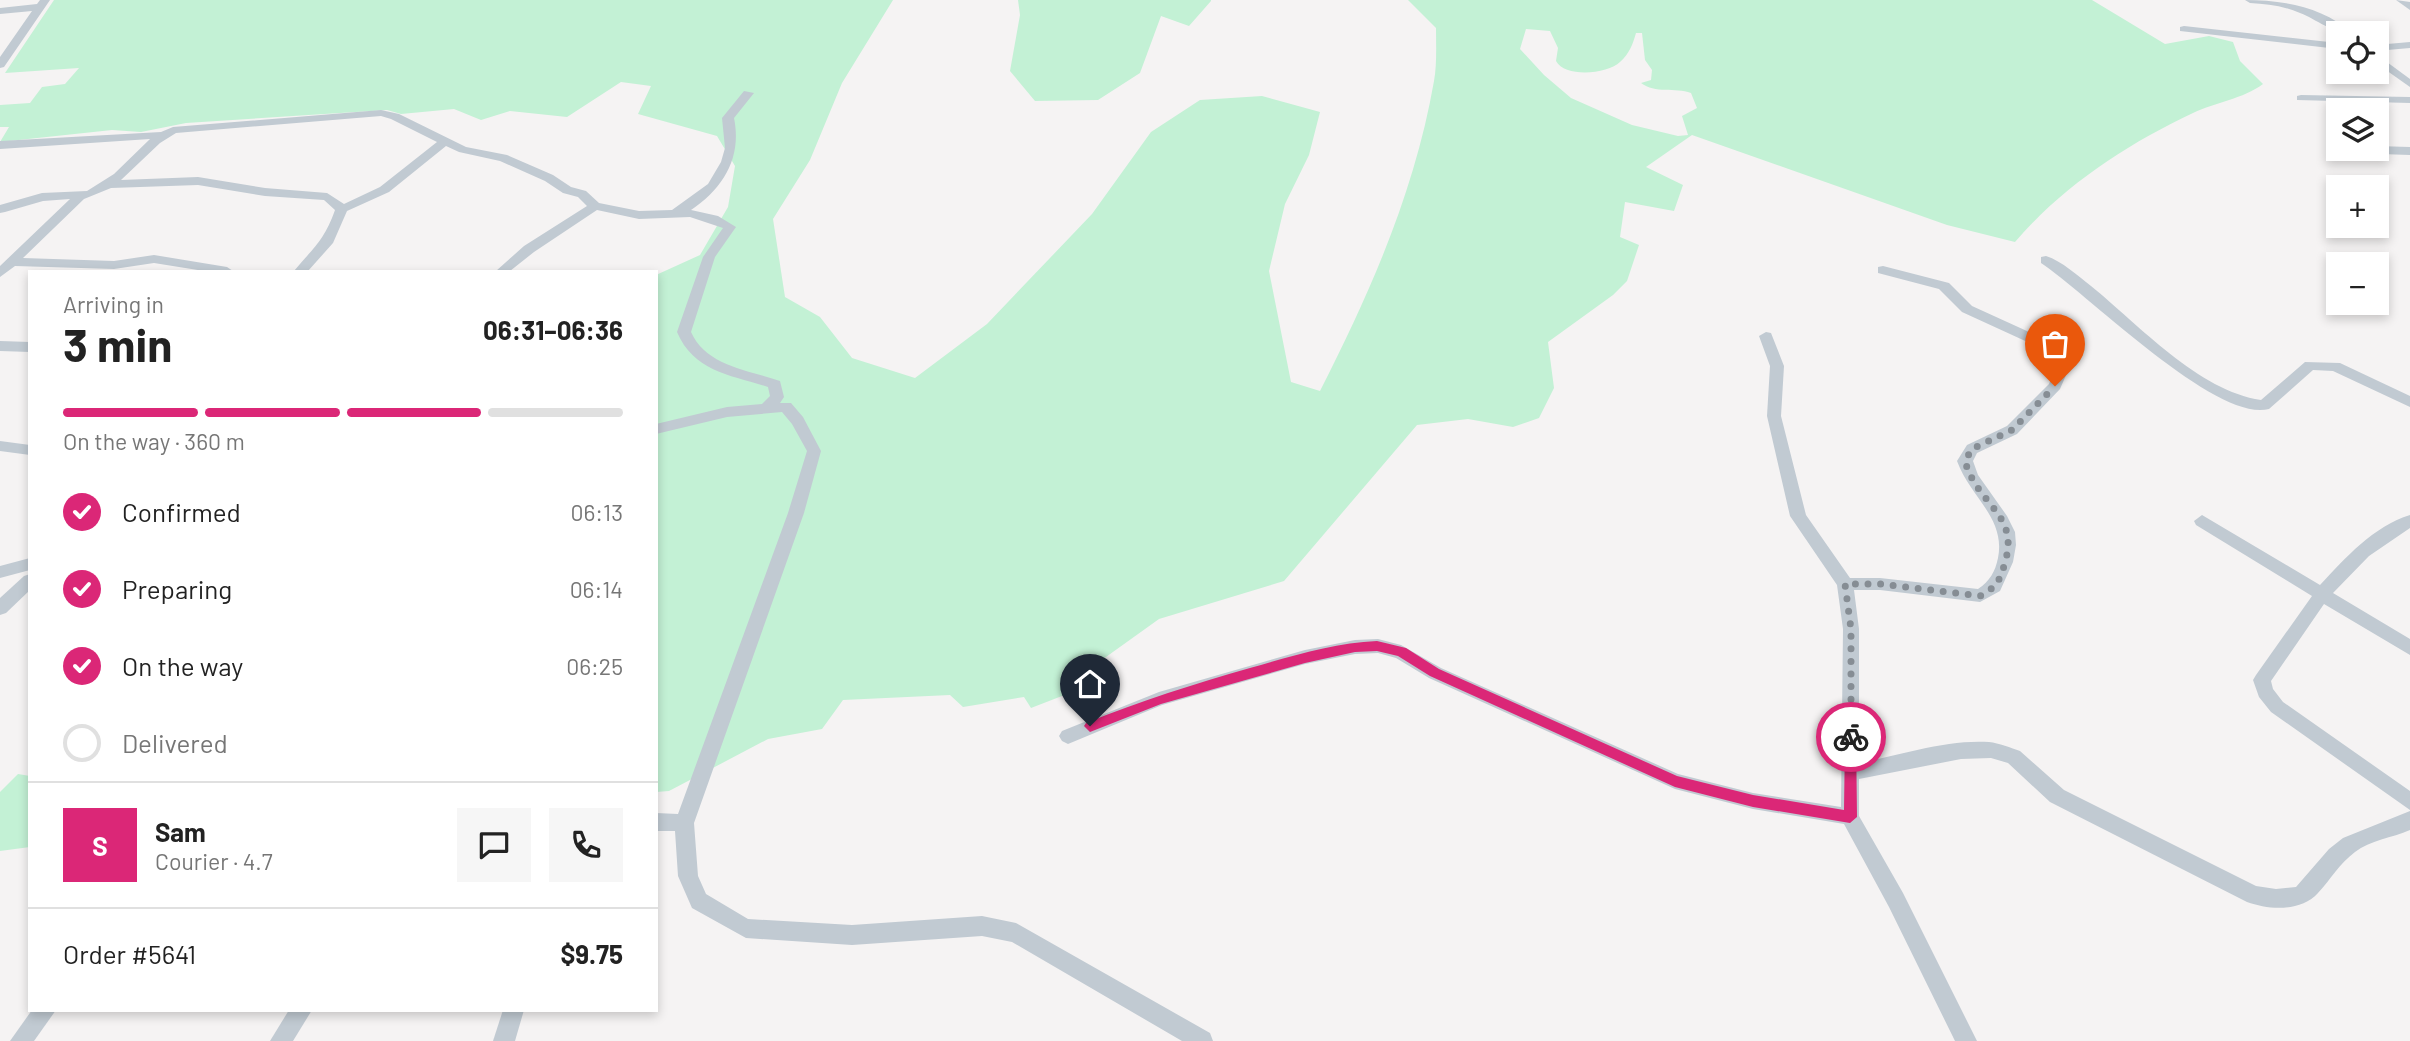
<!DOCTYPE html>
<meta charset="utf-8">
<style>
body{margin:0;font-family:Barlow,sans-serif;background:#f6f6f6;color:#222;height:100vh;display:flex;flex-direction:column;font-size:26px;white-space:nowrap}
*{box-sizing:border-box;margin:0}
p{font-size:23px;color:#767676}
.icon{flex:none;width:38px;height:38px;fill:none;stroke:currentColor;stroke-width:2;stroke-linecap:round;stroke-linejoin:round}
.map{position:relative;flex:1;overflow:hidden}
.drawer{position:absolute;left:28px;top:270px;width:630px;height:742px;display:flex;flex-direction:column;background:#fff;border-radius:0px;box-shadow:0 4px 10px #0003}
.drawer>*{flex:none}
.buttons{position:absolute;left:2326px;top:21px;display:grid;gap:14px}
.buttons a{display:grid;place-items:center;width:63px;height:63px;border-radius:0px;background:#fff;box-shadow:0 4px 10px #0003;font-size:35px}
.pin{position:absolute;display:grid;place-items:center;width:60px;height:60px;color:#fff;margin:-72px -30px;border-radius:50% 50% 50% 0;rotate:-45deg;box-shadow:0 0 7px #0007}
.pin .icon{rotate:45deg}
.courier{position:absolute;display:grid;place-items:center;width:70px;height:70px;margin:-35px;border:5px solid #db2777;border-radius:50%;background:#fff;color:#222;box-shadow:0 2px 9px #0007}
.head em{font-style:normal;font-weight:700}
.head div{display:flex;flex-direction:column-reverse}
.head{display:flex;align-items:center;justify-content:space-between;height:119px;padding:0 35px}
h1{font-size:46px;font-weight:700;line-height:52px}
.bar{display:grid;grid-template-columns:repeat(4,1fr);gap:10px 7px;align-content:center;height:84px;padding:0 35px}
.bar i{height:9px;border-radius:5px;background:#e0e0e0}
.bar .active{background:#db2777}
.bar p{grid-column:span 4}
.line{display:flex;align-items:center;gap:18px;padding:0 35px;border-top:2px solid #e0e0e0}
.line div{flex:1}
.round{display:grid;place-items:center;flex:none;width:74px;height:74px;border-radius:0px;background:#f6f6f6}
ol{padding:0 35px;list-style:none}
li{display:flex;align-items:center;gap:21px;height:77px}
li p{margin-inline-start:auto}
li .icon{padding:7px;border-radius:50%;background:#db2777;color:#fff;stroke-width:4}
li:last-child{color:#767676}
li i{width:38px;height:38px;border:4px solid #e0e0e0;border-radius:50%}
.map>svg:first-child{display:block}
</style>
<div class="map">
<svg width="2410" height="1041" viewBox="0 0 2410 1041">
<rect width="100%" height="100%" fill="#f5f3f3"/>
<!-- green -->
<g fill="#c3f1d5" fill-rule="evenodd">
<path d="M54 0H893L842 83 810 160 773 219 785 297 820 317 852 358 915 378 987 324 1092 214 1151 132 1200 100 1262 96 1320 112 1309 155 1285 204 1269 271 1291 382 1320 391C1370 293 1415 191 1434 81 1437 65 1436 45 1436 28L1408 0H2092L2165 44 2209 36 2233 42 2240 61 2263 84C2243 99 2216 102 2193 113 2127 144 2063 186 2015 242L1947 225 1692 135 1646 167 1683 185 1674 211 1625 202 1620 237 1639 245 1627 281 1613 295 1548 342 1554 388 1539 418 1513 427 1468 419 1417 425 1284 581 1159 619 1085 672 1080 689 1031 708 1024 697 963 707 950 695 843 700 822 729 768 739 669 791 656 792V275L700 255 728 207 735 166 717 136 638 114 651 86 621 82 567 117 510 111 481 120 454 109 401 114 387 110 186 123 141 132 112 130 0 142 9 127H0V105L30 103 42 87 65 84 79 68 5 73ZM1526 29 1550 31 1558 48 1556 61C1565 78 1608 74 1620 62 1629 54 1633 44 1636 33H1642L1645 60 1652 70 1651 80 1641 83C1655 94 1675 87 1691 93L1697 108 1682 116 1688 135 1678 136 1632 125 1571 98 1544 75 1520 49Z"/>
<polygon points="1018,0 1211,0 1211,1 1189,26 1161,16 1140,73 1098,100 1035,101 1010,71 1020,15"/>
<polygon points="18,774 30,776 30,847 0,851 0,792"/>
</g>
<g fill="none" stroke-linecap="round" stroke-linejoin="round">
<!-- minor -->
<g fill="#c1cad2" fill-rule="evenodd">
<polygon points="40,0 50,0 4,67 0,68 0,57 32,11 0,14 0,8 37,4"/>
<path d="M2245 0C2283 0 2323 7 2352 33 2333 34 2318 20 2300 13 2284 6 2267 4 2250 3Z"/>
<polygon points="2396,0 2410,2 2410,10"/>
<polygon points="2184,26 2338,43 2338,49 2180,31 2180,27"/>
<polygon points="2410,42 2410,48 2376,51 2376,45"/>
<polygon points="2376,54 2410,79 2410,87 2376,63"/>
<path d="M744 91 754 93 734 118C742 157 724 188 691 210L718 216 736 227 715 257 691 332C706 366 748 370 780 381L784 397 780 403H791L803 417 821 451 804 513 694 823 698 876 706 894 748 919 852 925 982 916 1016 923 1210 1033 1213 1041H1182L1012 942 982 936 852 945 746 938 692 908 678 876 675 831H656V813L678 814 788 513 807 451 792 424 782 412 727 417 656 434V424L727 407 762 404 770 396 768 387C731 375 694 372 677 332L703 257 723 228 690 217 639 219 597 210 534 252 510 271H496L524 246 587 206 578 197 563 193 545 181 500 161 459 152 446 146 389 192 347 211 333 243 308 271H294C314 247 324 241 335 210L324 200 265 196 198 185 111 188 84 199 23 258 114 261 154 255 227 267 233 271H204L154 263 114 269 15 266 0 277V266L70 199 43 201 5 212 0 213V205L42 193 87 191 114 174 150 139 0 149V141L161 132 173 127 381 110 399 114 466 147 507 155 553 175 571 187 586 191 599 203 639 211 672 210 708 184 721 162 725 148 722 118ZM381 116 391 119 437 142 380 187 344 204 327 193 265 188 198 177 121 180 160 143 176 133Z"/>
<polygon points="2301,95 2410,97 2410,103 2297,100 2297,96"/>
<polygon points="2376,146 2410,147 2410,155 2350,153 2344,149 2376,149"/>
<path d="M2046 256C2062 261 2078 276 2091 286 2139 325 2199 391 2261 400L2305 362 2340 363 2410 396V407L2333 371 2313 370 2269 409C2216 423 2088 294 2041 263V257Z"/>
<path d="M1883 266 1949 283 1972 306 2066 349 2073 359 2060 389 2017 434 1977 453 1973 461 1978 475 2007 516 2015 532 2016 545 2013 562 2000 591 1980 602 1880 590H1854L1859 629V763C1899 755 1949 739 1989 742 1999 743 2011 748 2020 751L2064 790 2256 886 2276 889 2296 887 2329 849 2343 838 2410 811V830C2392 838 2370 840 2355 852 2339 864 2331 879 2318 893 2301 912 2269 910 2247 902L2050 802 2008 763 1991 758 1961 759 1859 779V816L1903 893 1977 1041H1955L1889 907 1844 824 1753 809 1675 789 1429 678 1396 658 1378 653 1355 654 1305 664 1162 705 1068 744 1062 741 1059 736 1062 731 1159 692 1305 650 1355 640 1378 639 1401 645 1441 668 1678 774 1753 793 1841 807 1843 629 1837 585 1790 516 1767 416 1770 366 1759 336 1766 332 1771 333 1784 366 1781 416 1806 515 1850 578H1880L1978 589C1990 581 1995 572 1998 558 2006 518 1970 497 1957 461L1967 445 2007 426 2049 384 2059 359 2056 355 1962 312 1939 289 1878 273V267Z"/>
<polygon points="0,341 30,342 30,352 0,351"/>
<polygon points="0,441 30,445 30,455 0,451"/>
<path d="M2202 515 2320 585C2345 558 2374 526 2410 515V528L2369 556 2333 593 2410 639V655L2324 604 2271 681 2273 689 2283 702 2410 791V810L2271 712 2259 697 2253 680 2256 675 2312 596 2196 525 2194 521Z"/>
<polygon points="30,558 30,570 0,578 0,566"/>
<polygon points="30,574 30,590 6,613 0,615 0,598 24,576"/>
<polygon points="32,1010 56,1010 34,1041 10,1041"/>
<polygon points="289,1010 312,1010 293,1041 270,1041"/>
<polygon points="503,1010 524,1010 515,1041 493,1041"/>
</g>
</g>
<!-- route -->
<path fill="#db2777" d="M1377 641 1406 648 1439 669 1677 776 1753 795 1844 810 1845 737 1847 733H1856L1857 817 1850 823 1753 807 1675 787 1430 676 1398 656 1377 651 1355 652 1305 663 1161 704 1090 732 1084 726 1086 723C1140 701 1194 684 1250 668 1292 656 1334 643 1377 641Z"/>
<g fill="none" stroke-linecap="round" stroke-linejoin="round">
<!-- done -->
<path stroke="#868d94" stroke-width="7" stroke-dasharray="0 12.6" d="M1851 737V629L1845 584H1880L1980 596C1996 588 2001 579 2005 562 2020 514 1977 505 1965 461L1972 449 2012 430 2055 386"/>
</g>
</svg>
<div class="buttons">
<a><svg class="icon" aria-label="locate" viewBox="0 0 24 24"><circle cx="12" cy="12" r="6"/><path d="M12 2v4M12 18v4M2 12h4M18 12h4"/></svg></a>
<a><svg class="icon" aria-label="layers" viewBox="0 0 24 24"><path d="M12 4l9 5-9 5-9-5zM3 14l9 5 9-5"/></svg></a>
<a>+</a>
<a>−</a>
</div>
<div class="pin" style="left:2055px;top:386px;background:#ea580c"><svg class="icon" aria-label="bag" viewBox="0 0 24 24"><path d="M5 8h14l-1 12H6zM9 8a3 3 0 0 1 6 0"/></svg></div>
<div class="pin" style="left:1090px;top:726px;background:#1f2937"><svg class="icon" aria-label="home" viewBox="0 0 24 24"><path d="M3 11l9-7 9 7M6 9v11h12V9"/></svg></div>
<div class="courier" style="left:1851px;top:737px"><svg class="icon" aria-label="bike" viewBox="0 0 24 24"><circle cx="6" cy="16" r="4"/><circle cx="18" cy="16" r="4"/><path d="M6 16l4-8h5l3 8M10 8l3 8H6M13 5h3"/></svg></div>
<section class="drawer">
<div class="head"><div><h1>3 min</h1><p>Arriving in</p></div><em>06:31–06:36</em></div>
<div class="bar"><i class="active"></i><i class="active"></i><i class="active"></i><i></i><p>On the way · 360 m</p></div>
<ol>
<li><svg class="icon" aria-label="check" viewBox="0 0 24 24"><path d="M5 12l5 5 9-10"/></svg>Confirmed<p>06:13</p></li>
<li><svg class="icon" aria-label="check" viewBox="0 0 24 24"><path d="M5 12l5 5 9-10"/></svg>Preparing<p>06:14</p></li>
<li><svg class="icon" aria-label="check" viewBox="0 0 24 24"><path d="M5 12l5 5 9-10"/></svg>On the way<p>06:25</p></li>
<li><i></i>Delivered</li>
</ol>
<div class="line" style="height:126px"><b class="round" style="background:#db2777;color:#fff">S</b><div><b>Sam</b><p>Courier · 4.7</p></div><a class="round"><svg class="icon" aria-label="chat" viewBox="0 0 24 24"><path d="M4 5h16v11H9l-5 4z"/></svg></a><a class="round"><svg class="icon" aria-label="phone" viewBox="0 0 24 24"><path d="M5 4h4l2 5-3 2q2 4 5 5l2-3 5 2v4C11 20 4 13 5 4z"/></svg></a></div>
<div class="line" style="height:91px"><div>Order #5641</div><b>$9.75</b></div>
</section>
</div>
